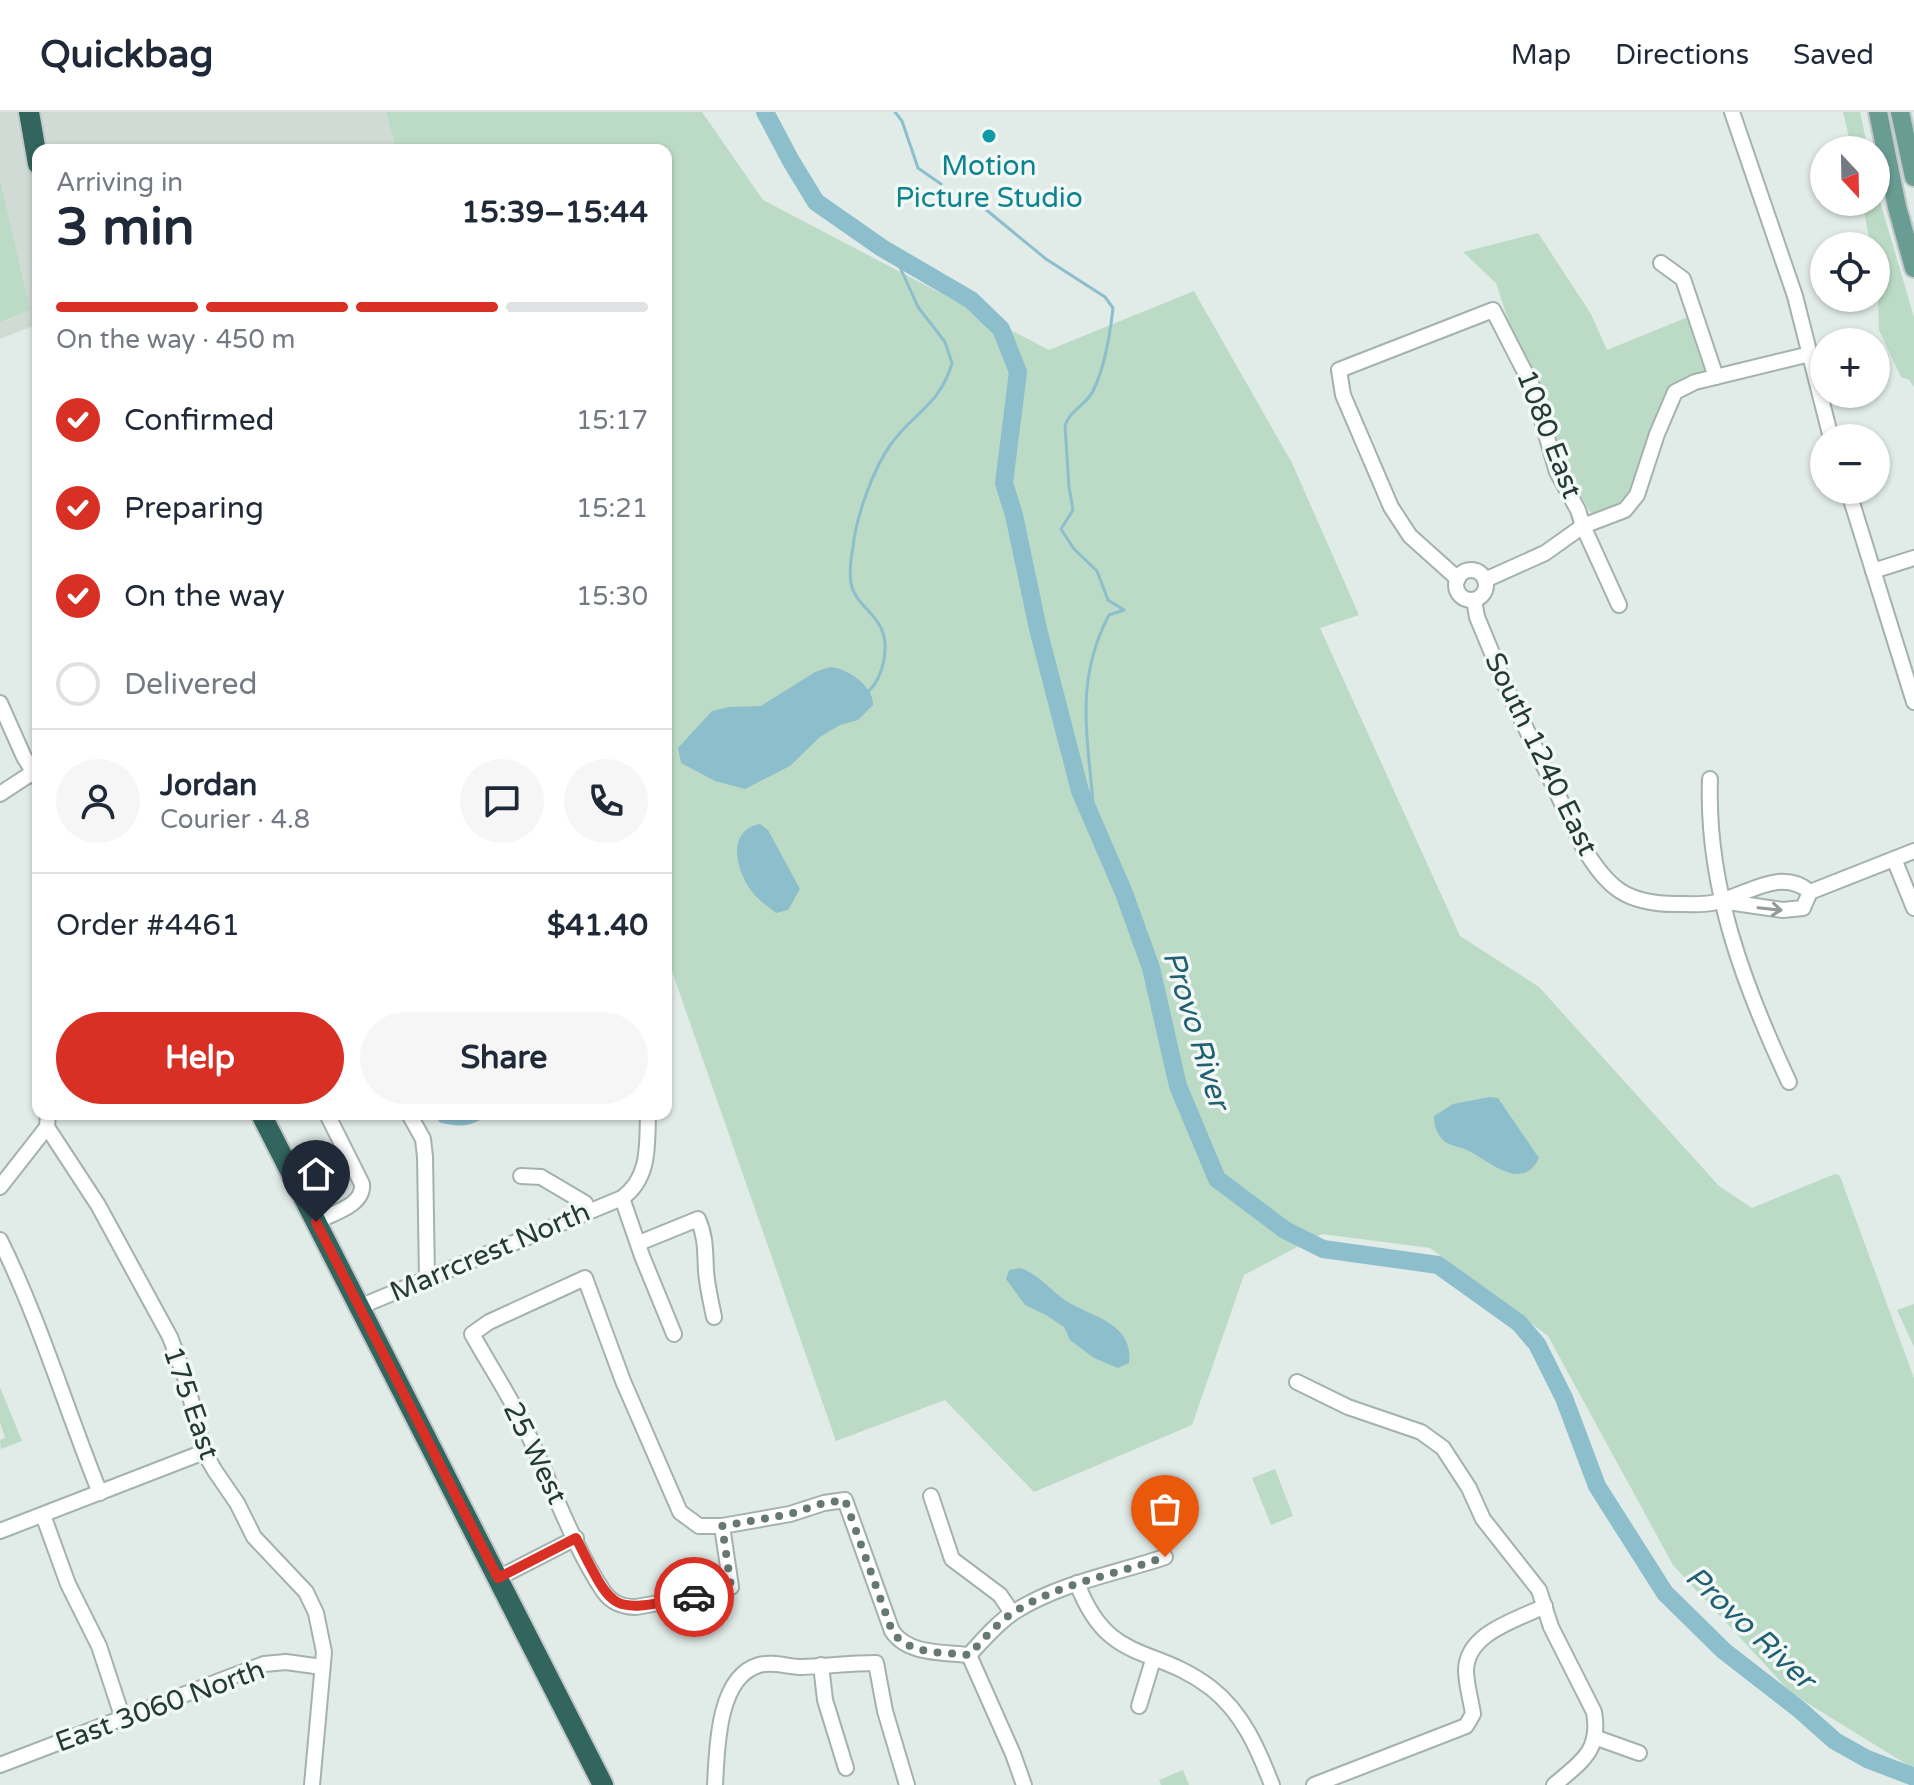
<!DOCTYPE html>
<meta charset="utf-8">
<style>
body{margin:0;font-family:"Varela Round",sans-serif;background:#f6f6f7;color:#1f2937;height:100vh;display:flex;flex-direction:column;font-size:30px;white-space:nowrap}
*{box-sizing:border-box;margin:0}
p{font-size:26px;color:#747a83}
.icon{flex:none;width:44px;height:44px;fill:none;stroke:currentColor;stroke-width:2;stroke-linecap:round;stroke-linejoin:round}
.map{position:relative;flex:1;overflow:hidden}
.panel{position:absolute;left:32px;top:32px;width:640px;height:976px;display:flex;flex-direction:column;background:#fff;border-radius:16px;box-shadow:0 2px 6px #0004}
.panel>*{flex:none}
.needle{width:52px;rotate:158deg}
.buttons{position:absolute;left:1810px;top:24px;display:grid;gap:16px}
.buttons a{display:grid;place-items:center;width:80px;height:80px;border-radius:50%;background:#fff;box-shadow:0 2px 6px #0004;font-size:40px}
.pin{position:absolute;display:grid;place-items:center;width:68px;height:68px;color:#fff;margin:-82px -34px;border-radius:50% 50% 50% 0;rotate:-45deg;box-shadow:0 0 8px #0007}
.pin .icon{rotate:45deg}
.courier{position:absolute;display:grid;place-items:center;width:80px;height:80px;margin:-40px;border:6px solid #d93025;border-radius:50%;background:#fff;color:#222;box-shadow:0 2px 10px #0007}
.overview em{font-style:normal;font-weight:700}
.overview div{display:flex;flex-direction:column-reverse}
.overview{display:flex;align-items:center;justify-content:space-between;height:136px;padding:0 24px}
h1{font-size:52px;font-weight:700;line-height:60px}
.bar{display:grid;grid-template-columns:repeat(4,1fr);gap:12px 8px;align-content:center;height:96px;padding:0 24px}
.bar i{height:10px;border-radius:6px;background:#e0e1e3}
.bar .current{background:#d93025}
.bar p{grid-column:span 4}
.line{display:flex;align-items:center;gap:20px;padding:0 24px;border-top:2px solid #e0e1e3}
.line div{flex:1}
.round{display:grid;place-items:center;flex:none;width:84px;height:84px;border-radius:42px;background:#f6f6f7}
ol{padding:0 24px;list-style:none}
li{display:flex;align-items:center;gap:24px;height:88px}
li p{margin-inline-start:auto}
li .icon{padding:8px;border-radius:50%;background:#d93025;color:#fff;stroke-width:4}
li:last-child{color:#747a83}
li i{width:44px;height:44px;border:4px solid #e0e1e3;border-radius:50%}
.button{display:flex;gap:16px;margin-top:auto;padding:16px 24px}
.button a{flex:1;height:92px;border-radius:48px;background:#d93025;color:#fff;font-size:32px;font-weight:700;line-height:92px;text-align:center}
.button a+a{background:#f6f6f7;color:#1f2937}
header{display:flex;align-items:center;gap:48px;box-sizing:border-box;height:112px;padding:0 40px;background:#fff;border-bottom:2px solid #e0e1e3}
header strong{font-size:38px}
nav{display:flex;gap:44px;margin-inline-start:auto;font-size:28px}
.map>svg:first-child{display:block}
</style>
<header>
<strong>Quickbag</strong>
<nav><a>Map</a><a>Directions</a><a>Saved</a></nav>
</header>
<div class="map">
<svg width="1914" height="1673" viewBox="0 0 1914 1673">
<rect width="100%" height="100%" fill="#e1ebe7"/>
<!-- built -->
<polygon fill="#d0dbd6" points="0,0 386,0 396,38 38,38 38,212 0,227"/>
<!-- green -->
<g fill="#bcdbc6">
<polygon points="386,0 702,0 763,88 1049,238 1194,179 1292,351 1359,503 1320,516 1460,824 1539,875 1719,1074 1752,1096 1835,1062 1839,1063 1841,1067 1914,1266 1914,1657 1791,1581 1673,1453 1548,1224 1430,1136 1322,1122 1244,1163 1192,1313 1034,1380 945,1288 836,1329 666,842 666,38 396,38"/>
<polygon points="1843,0 1860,0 1868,38 1852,38"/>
<polygon points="0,68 30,198 0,210"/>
<polygon points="1876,76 1914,205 1914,275 1909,268 1901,265 1879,218 1876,134 1871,134 1862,90 1876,90"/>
<polygon points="1538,121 1591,202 1607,238 1688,205 1706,256 1701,263 1679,273 1628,386 1609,399 1596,403 1590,400 1559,346 1539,268 1512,220 1496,171 1463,140"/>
<polygon points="1914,1192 1914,1235 1897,1198"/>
<polygon points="0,1275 22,1329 1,1337 0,1328 5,1326 0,1310"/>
<polygon points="1275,1357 1293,1404 1271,1413 1252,1366"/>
<polygon points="1183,1658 1189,1673 1161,1673 1159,1668"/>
</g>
<!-- water -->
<g fill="#8dbecc">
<path d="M830 555C848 556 874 575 873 593L858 608 840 613 820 625 790 654 745 677 715 669 681 651 678 636 712 599 729 595 761 594 815 560Z"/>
<path d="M760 712 768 718 800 777 788 798 776 801C766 793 755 786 748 774 735 753 728 718 760 712Z"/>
<path d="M1490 985 1498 986 1539 1046C1522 1082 1487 1047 1467 1038 1458 1034 1449 1034 1443 1028 1436 1021 1434 1013 1434 1004L1453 992Z"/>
<path d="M436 1002H484L485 1004C471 1016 456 1015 439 1010Z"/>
<path d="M1020 1156C1039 1162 1050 1178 1066 1189 1092 1205 1134 1211 1129 1251L1118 1256 1094 1246 1070 1228 1064 1215 1046 1203 1025 1193 1006 1167 1009 1158Z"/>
</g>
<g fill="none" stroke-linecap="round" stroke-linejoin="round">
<!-- stream -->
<g stroke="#8dbecc" stroke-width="3">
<polyline points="895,0 902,9 918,56 941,72"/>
<path d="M973 87 1046 147 1105 185 1113 196C1110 223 1105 255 1093 279 1086 293 1069 299 1065 314L1069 375 1073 398 1061 417 1074 437 1097 459 1108 488 1124 498 1109 503C1070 577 1092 637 1094 714"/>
<path d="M869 579C883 565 890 535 881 516 874 500 854 490 851 471 849 460 851 446 853 435 856 405 873 357 891 332 914 300 940 293 952 251L945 230 918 195 895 144"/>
</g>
<!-- river -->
<polyline stroke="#8dbecc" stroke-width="18" points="765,0 791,49 816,90 882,136 971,188 1001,217 1018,260 1004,371 1014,403 1038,517 1080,679 1124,781 1151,856 1178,974 1217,1067 1285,1118 1323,1137 1438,1153 1519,1211 1537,1232 1564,1286 1597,1374 1665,1481 1724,1539 1800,1598 1835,1629 1867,1647 1914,1665"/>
<defs>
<g id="minor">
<polyline points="1732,0 1795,184 1831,326"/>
<polyline points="1661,151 1683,167 1716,265"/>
<polyline points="1848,378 1914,590"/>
<circle cx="1471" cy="473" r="15"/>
<polyline points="1873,459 1914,446"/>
<polyline points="1458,467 1410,424 1391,395 1343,283 1339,258 1493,198 1532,274 1557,360 1578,398 1583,414 1619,493"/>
<polyline points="1485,468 1545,441 1583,414 1625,398 1637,383 1657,322 1675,280 1695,270 1810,242"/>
<path d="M1474 488 1477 505 1506 575 1583 735C1608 776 1626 792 1676 792 1687 792 1701 793 1712 791 1745 785 1780 754 1810 780"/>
<polyline points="0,591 24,645 38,667"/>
<path d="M1710 667C1706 774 1744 874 1789 970"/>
<polyline points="0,682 38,657"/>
<polyline points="1894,747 1914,796"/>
<polyline points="1721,789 1783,798 1803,796 1810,780 1914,739"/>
<polyline points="48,1002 47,1015 98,1093 170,1225 186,1268 204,1340 215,1359 237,1391 254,1425 306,1480 316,1501 324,1540 312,1673"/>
<polyline points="409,1002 423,1027 425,1045 427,1166"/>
<polyline points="521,1064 541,1065 585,1091 589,1099"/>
<polyline points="0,1075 47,1015"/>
<polyline points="622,1086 642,1144 674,1222"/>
<path d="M316 1110C332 1101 364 1094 362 1072L327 1002"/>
<path d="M0 1128C40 1209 66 1297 100 1381"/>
<path d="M639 1131 698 1107C706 1125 705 1140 706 1159 707 1174 711 1190 714 1205"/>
<path d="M359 1195 622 1086C650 1066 647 1034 648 1002"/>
<path d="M1297 1270 1348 1295 1421 1320 1443 1336 1469 1376 1483 1407 1539 1478 1551 1515 1594 1600C1601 1639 1581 1650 1554 1673"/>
<polyline points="931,1384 952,1447 1000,1483 1012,1501"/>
<polyline points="43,1403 68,1472 99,1534 123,1607"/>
<path d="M722 1414 731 1475 722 1480 636 1495C622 1495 612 1491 604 1480 575 1438 551 1372 529 1324 513 1289 491 1256 472 1222L489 1210 585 1166 623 1269 680 1400 699 1414H722L790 1402 824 1391 845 1388 892 1519C908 1543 943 1540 969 1543 983 1528 997 1511 1014 1500 1060 1471 1114 1462 1165 1445"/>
<polyline points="0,1419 204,1340"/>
<polyline points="498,1466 576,1426"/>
<path d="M1077 1471C1108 1554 1154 1532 1211 1576 1243 1601 1258 1637 1272 1673"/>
<polyline points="969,1543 1013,1642 1024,1673"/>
<polyline points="821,1553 825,1588 846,1656"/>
<polyline points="1139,1594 1153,1548"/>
<polyline points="1597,1626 1639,1641"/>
<polyline points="0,1653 264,1552 286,1550 322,1555"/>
<path d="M715 1673C717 1638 717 1565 759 1553 773 1549 788 1555 802 1555 827 1554 851 1551 876 1551L885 1599 907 1673"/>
<path d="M1314 1673 1466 1614 1473 1602C1471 1588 1466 1572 1466 1558 1467 1521 1516 1508 1545 1494"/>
</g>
<g id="major">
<polyline points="1878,0 1897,95 1914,156"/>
<polyline points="1900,0 1914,65"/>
</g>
<g id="highway">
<polyline points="29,0 38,52"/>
<polyline points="261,1002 603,1673"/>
</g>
</defs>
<!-- minor casing -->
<use href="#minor" stroke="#a4b2ae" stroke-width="18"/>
<!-- major casing -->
<use href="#major" stroke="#c1c8c7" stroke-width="22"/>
<!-- highway casing -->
<use href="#highway" stroke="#c1c8c7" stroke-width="24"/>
<!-- minor -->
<use href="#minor" stroke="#fff" stroke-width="14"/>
<!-- major -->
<use href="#major" stroke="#699d94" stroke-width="18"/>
<!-- highway -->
<use href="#highway" stroke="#31655e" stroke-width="20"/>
</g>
<!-- one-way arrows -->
<defs><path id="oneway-shaft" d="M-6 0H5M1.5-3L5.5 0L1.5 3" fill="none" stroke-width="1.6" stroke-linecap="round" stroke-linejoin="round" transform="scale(2)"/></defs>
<use stroke="#919c9a" href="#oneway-shaft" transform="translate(1770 797) rotate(6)"/>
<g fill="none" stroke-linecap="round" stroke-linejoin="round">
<!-- done -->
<path stroke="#667874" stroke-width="8" stroke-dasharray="0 14.4" d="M694 1485 722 1480 731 1475 722 1414 790 1402 824 1391 845 1388 892 1519C908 1543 943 1540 969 1543 983 1528 997 1511 1014 1500 1060 1471 1114 1463 1165 1445"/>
<!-- route -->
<path stroke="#d93025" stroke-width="10" d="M316 1110 498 1466 576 1426C616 1504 608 1500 694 1485"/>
</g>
<!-- markers -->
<circle fill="#0f9aa8" stroke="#f2f8f5" stroke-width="3" cx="989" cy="24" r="8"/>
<g text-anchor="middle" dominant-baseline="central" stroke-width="7" stroke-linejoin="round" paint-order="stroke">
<!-- culture labels -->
<g font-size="28" fill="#0d838f" stroke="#f2f8f5">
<text x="989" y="54">Motion<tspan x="989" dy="32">Picture Studio</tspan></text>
</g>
<!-- street labels -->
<g font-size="28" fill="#233a36" stroke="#f2f8f5">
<text transform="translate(1549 322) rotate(69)">1080 East</text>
<text transform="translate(1541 642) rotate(64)">South 1240 East</text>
<text transform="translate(490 1140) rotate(-23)">Marrcrest North</text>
<text transform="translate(191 1291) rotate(71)">175 East</text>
<text transform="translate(535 1341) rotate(64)">25 West</text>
<text transform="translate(160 1594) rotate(-20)">East 3060 North</text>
</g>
<!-- water labels -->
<g font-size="30" font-style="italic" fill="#215f72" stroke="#f2f8f5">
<text transform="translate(1196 918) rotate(73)">Provo River</text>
<text transform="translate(1750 1516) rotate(43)">Provo River</text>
</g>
</g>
</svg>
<div class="buttons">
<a><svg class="needle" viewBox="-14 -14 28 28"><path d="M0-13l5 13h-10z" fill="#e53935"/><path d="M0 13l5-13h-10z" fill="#747a83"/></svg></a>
<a><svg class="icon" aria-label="locate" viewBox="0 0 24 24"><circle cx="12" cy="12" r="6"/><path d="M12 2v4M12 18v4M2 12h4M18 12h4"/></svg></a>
<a>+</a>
<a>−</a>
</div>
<div class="pin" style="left:1165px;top:1445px;background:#ea580c"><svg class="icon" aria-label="bag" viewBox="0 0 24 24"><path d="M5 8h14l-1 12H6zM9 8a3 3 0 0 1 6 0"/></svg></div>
<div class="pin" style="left:316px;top:1110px;background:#1f2937"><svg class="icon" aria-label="home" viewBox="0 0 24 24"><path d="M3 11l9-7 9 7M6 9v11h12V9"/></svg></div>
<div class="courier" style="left:694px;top:1485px"><svg class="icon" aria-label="car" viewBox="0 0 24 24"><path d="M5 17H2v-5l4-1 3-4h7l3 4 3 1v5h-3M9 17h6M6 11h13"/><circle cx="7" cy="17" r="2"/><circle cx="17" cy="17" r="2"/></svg></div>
<section class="panel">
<div class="overview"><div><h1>3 min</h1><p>Arriving in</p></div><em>15:39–15:44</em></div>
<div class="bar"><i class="current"></i><i class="current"></i><i class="current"></i><i></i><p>On the way · 450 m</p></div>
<ol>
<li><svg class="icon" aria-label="check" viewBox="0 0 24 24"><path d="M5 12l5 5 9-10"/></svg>Confirmed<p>15:17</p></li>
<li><svg class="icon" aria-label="check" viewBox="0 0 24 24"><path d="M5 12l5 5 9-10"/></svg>Preparing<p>15:21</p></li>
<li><svg class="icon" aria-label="check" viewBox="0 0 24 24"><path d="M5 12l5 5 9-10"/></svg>On the way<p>15:30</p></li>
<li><i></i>Delivered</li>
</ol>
<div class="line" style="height:144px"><a class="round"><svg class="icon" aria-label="person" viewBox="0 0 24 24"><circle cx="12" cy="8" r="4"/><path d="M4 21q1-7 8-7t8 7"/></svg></a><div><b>Jordan</b><p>Courier · 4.8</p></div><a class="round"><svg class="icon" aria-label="chat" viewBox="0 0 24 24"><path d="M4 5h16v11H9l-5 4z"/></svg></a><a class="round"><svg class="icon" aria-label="phone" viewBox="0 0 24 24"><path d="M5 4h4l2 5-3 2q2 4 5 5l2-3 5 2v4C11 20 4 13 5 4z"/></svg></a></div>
<div class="line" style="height:104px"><div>Order #4461</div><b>$41.40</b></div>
<div class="button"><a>Help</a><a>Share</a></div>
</section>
</div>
